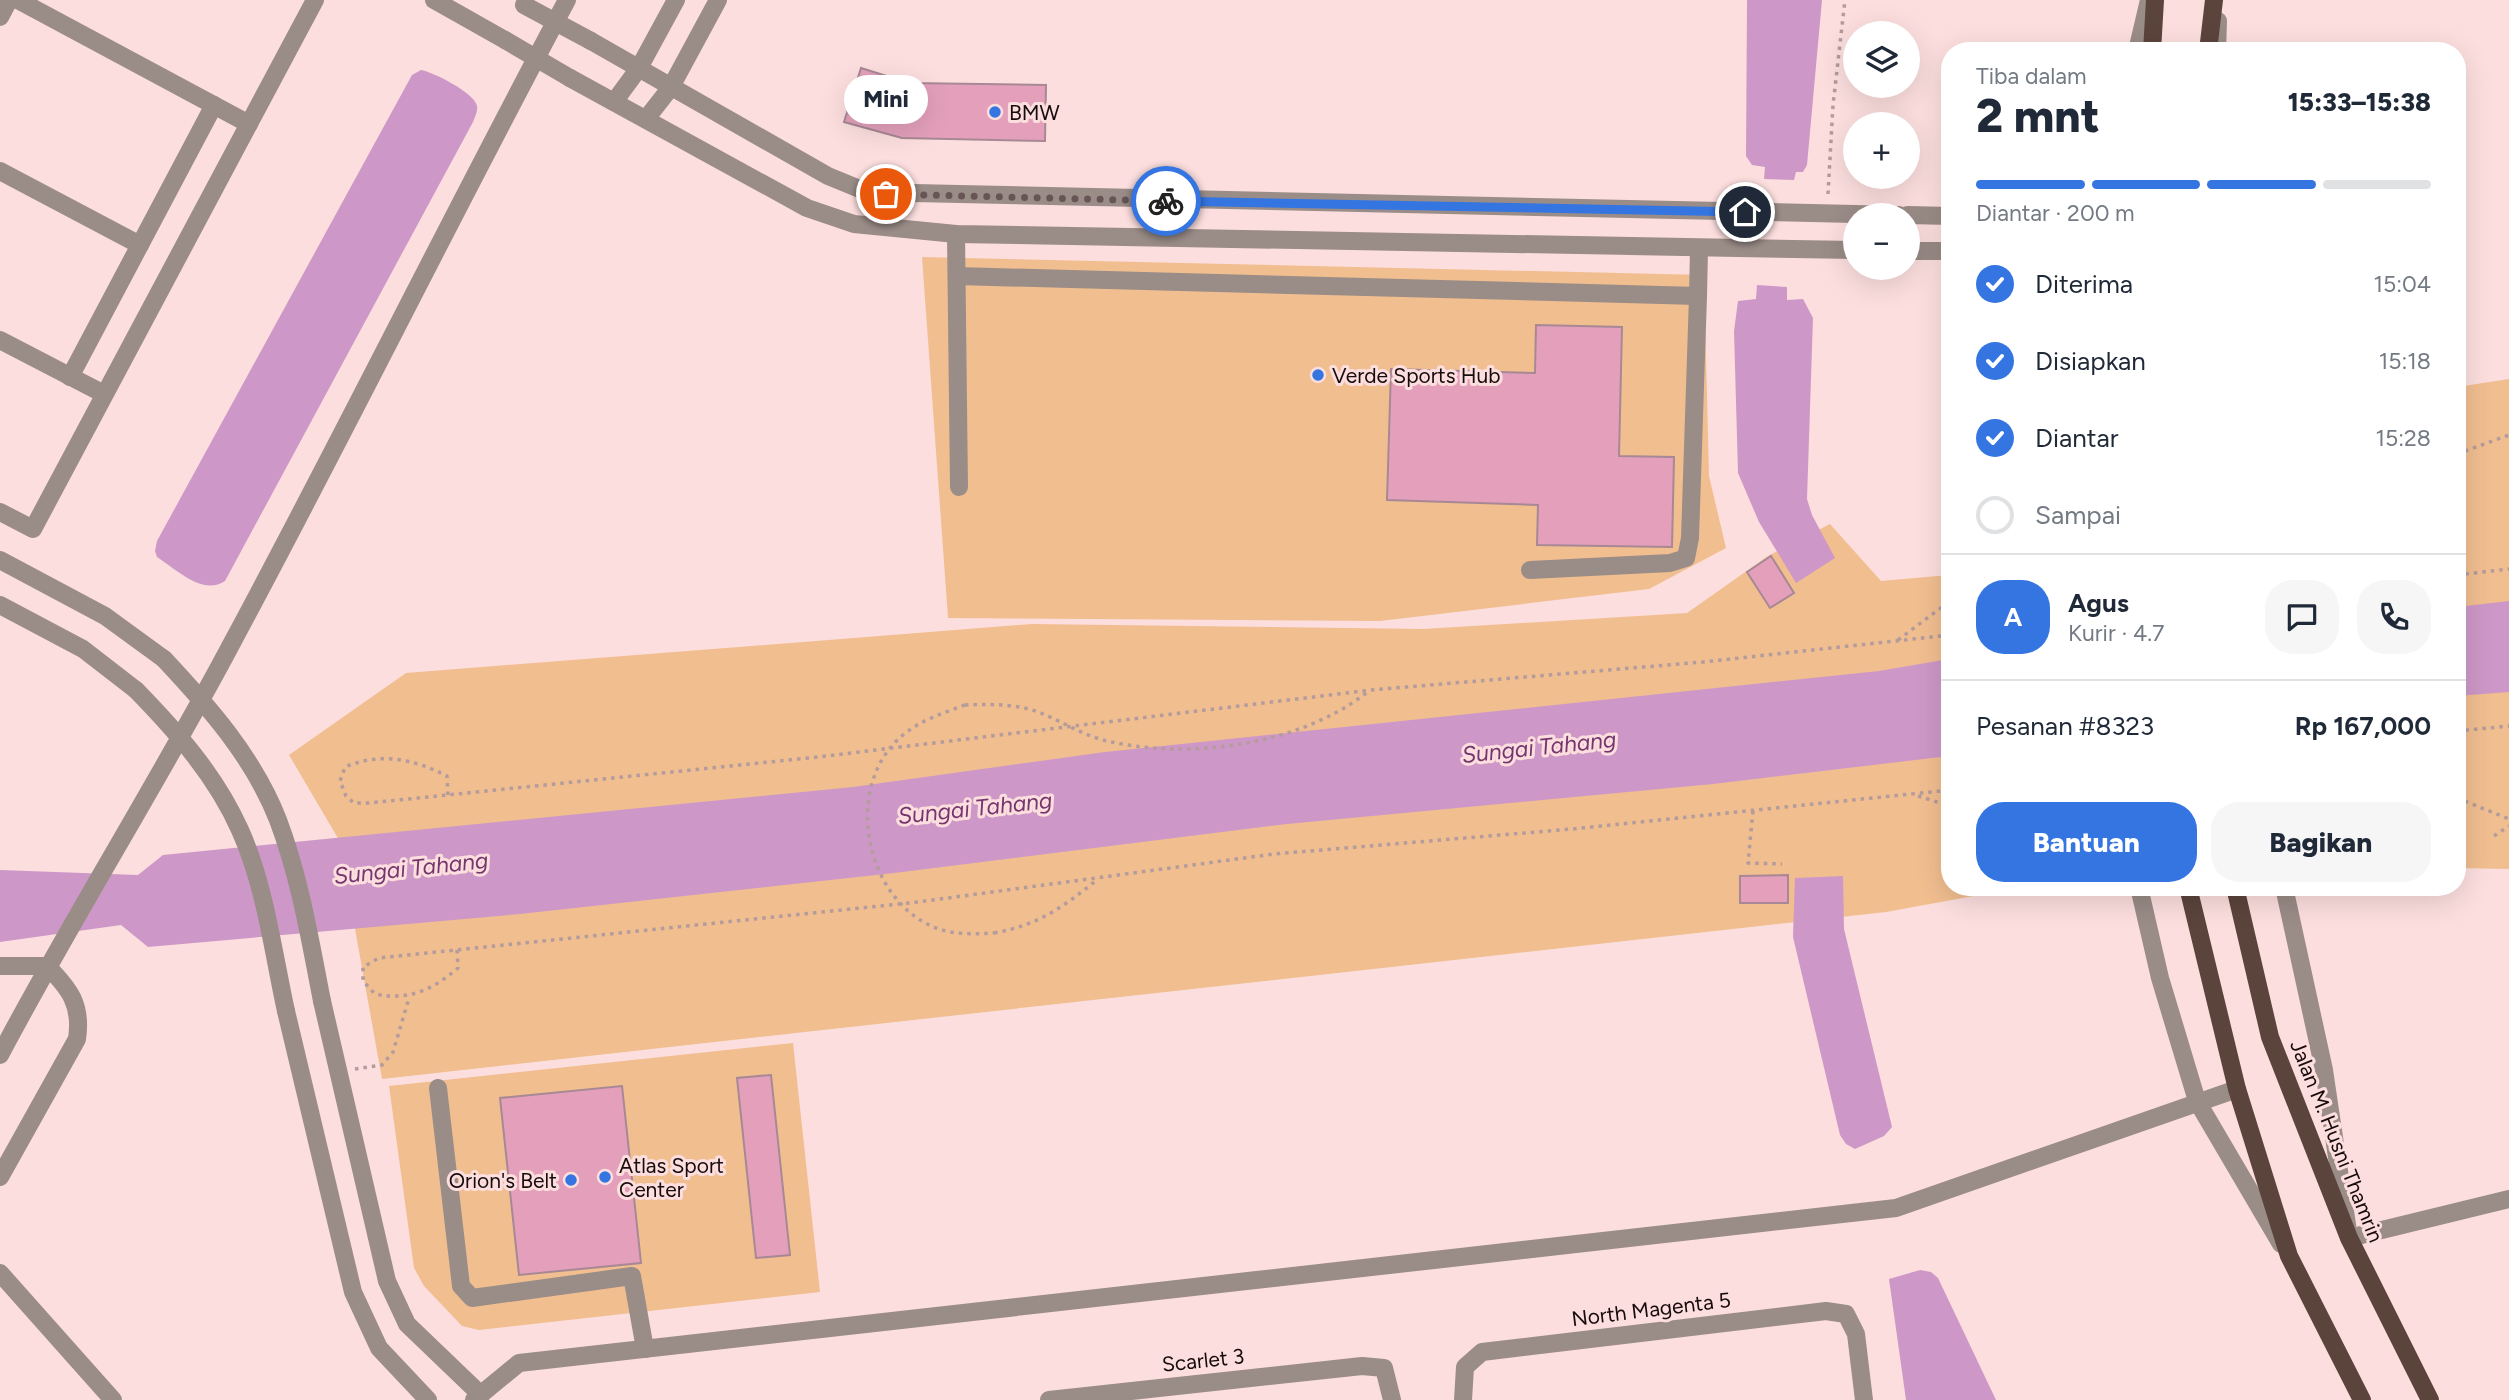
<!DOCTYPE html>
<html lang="id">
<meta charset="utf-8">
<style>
body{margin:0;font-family:Figtree,sans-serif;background:#f6f6f7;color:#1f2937;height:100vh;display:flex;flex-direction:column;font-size:26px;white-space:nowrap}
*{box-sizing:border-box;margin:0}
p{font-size:23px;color:#747a83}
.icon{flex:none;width:38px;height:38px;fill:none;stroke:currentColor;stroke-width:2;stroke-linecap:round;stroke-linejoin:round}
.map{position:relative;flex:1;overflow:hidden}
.drawer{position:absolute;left:1941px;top:42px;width:525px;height:854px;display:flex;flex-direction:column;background:#fff;border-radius:28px;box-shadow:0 7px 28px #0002}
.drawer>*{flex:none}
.buttons{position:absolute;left:1843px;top:21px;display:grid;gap:14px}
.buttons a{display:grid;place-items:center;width:77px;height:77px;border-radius:50%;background:#fff;box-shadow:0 7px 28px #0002;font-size:35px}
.pin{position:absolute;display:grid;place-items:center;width:60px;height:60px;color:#fff;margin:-30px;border:4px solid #fff;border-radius:50%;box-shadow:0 2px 7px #0007}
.courier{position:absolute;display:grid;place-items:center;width:70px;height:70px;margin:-35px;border:5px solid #3475e2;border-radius:50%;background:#fff;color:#222;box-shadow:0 2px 9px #0007}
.bubble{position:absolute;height:49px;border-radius:24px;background:#fff;box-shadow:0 7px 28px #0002;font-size:23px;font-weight:800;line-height:49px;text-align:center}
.overview em{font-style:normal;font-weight:800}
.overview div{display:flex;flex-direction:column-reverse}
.overview{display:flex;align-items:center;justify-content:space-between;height:119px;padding:0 35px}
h1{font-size:46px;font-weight:800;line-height:52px}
.bar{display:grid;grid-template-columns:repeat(4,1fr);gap:10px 7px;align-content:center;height:84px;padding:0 35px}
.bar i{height:9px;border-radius:5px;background:#e0e1e3}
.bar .active{background:#3475e2}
.bar p{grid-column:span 4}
.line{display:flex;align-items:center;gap:18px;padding:0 35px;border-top:2px solid #e0e1e3}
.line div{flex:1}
.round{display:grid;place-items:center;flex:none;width:74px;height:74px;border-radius:28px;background:#f6f6f7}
ol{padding:0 35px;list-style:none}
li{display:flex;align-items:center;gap:21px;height:77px}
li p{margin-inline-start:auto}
li .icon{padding:7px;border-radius:50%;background:#3475e2;color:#fff;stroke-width:4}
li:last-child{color:#747a83}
li i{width:38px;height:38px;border:4px solid #e0e1e3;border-radius:50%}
.cta{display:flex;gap:14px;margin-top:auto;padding:14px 35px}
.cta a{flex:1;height:80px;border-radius:28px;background:#3475e2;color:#fff;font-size:28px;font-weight:800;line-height:80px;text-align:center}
.cta a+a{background:#f6f6f7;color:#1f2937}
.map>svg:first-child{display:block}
</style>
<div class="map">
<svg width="2509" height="1400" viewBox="0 0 2509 1400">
<rect width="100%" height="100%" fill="#fcdede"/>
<!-- green -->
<g fill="#f1be90">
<polygon points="922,257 1704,275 1709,476 1726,548 1649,589 1380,621 948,618"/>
<polygon points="2509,379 2509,869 2457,868 2457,387"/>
<polygon points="1830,524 1881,581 1949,575 1950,887 2023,887 1886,912 382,1079 339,840 289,755 406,673 1032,624 1423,629 1687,613 1768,556"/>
<polygon points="793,1043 820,1292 479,1330 462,1326 424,1286 414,1268 389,1086"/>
</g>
<!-- water -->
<g fill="#cd98c7">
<polygon points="1747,0 1822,0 1807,165 1803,172 1796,172 1794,180 1764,179 1765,167 1752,165 1746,156"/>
<path d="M421 70C433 72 475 93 477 106 478 111 475 117 473 122L225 581C203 596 177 570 157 557L155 551 157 541 412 75Z"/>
<polygon points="1757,285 1787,287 1787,300 1803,299 1813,318 1807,499 1812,515 1835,558 1796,583 1759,522 1738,473 1734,331 1738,301 1756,299"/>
<polygon points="2509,601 2509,692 2457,696 2457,607"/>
<polygon points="1949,659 1949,756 1713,784 1287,824 894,873 520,914 148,947 121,925 0,942 0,870 138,875 163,855 853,787 1105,752 1879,671"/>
<polygon points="1843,876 1844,929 1892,1127 1884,1136 1855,1149 1846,1144 1840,1135 1793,937 1795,878"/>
<polygon points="1920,1270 1931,1272 1938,1278 1996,1400 1906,1400 1889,1279"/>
</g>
<!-- building -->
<g fill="#e4a0bb" stroke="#a78894" stroke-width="2">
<polygon points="861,68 909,83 1046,85 1045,141 902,138 844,122"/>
<polygon points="1536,325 1622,327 1619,456 1674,457 1672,547 1537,545 1538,505 1387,500 1391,369 1535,373"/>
<polygon points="1771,556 1794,593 1770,608 1747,572"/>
<polygon points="1788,875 1788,903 1740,903 1740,876"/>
<polygon points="771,1075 790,1255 756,1258 737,1078"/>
<polygon points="622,1086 641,1263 519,1275 500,1098"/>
</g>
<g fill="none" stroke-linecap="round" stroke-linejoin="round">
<!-- path -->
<g stroke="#b49b9c" stroke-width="3.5" stroke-dasharray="3.5 5" stroke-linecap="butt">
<polyline points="1828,194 1833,105 1845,0"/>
<polyline points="2457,454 2509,435"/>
<polyline points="2457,575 2509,569"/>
<polyline points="1898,640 1950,601"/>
<path d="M965 705C986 704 1008 704 1029 709 1054 716 1077 733 1103 740 1176 758 1267 749 1333 714 1346 708 1358 699 1369 691"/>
<polyline points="2457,731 2509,726"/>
<path d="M448 795 447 776C414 759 380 752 345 767L340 781 346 796 354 803H369L818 757 1371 690 1703 662 1950 635"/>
<polyline points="1918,796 1950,806"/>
<polyline points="2457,798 2509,819"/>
<polyline points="1753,811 1748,863 1782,864"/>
<polyline points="2494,836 2509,826"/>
<path d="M994 933C1039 925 1063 907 1098 879"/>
<path d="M457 950 458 968C432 990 409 1001 375 994L363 981V967L379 958 918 902 1274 854 1572 829 1950 790"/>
<polyline points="355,1069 382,1065 393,1052 409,998"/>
</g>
<!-- minor -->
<g stroke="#9a8c87" stroke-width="18">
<polyline points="18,0 249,124"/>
<polyline points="434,0 505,40"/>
<polyline points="0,17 9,0"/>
<polyline points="591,41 828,176 867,192 1899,215"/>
<polyline points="2137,51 2149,0"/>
<polyline points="2217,51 2218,21"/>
<polyline points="570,78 807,208 854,224 956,234 1855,250"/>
<polyline points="614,102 639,68 676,0"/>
<polyline points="646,119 671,87 718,0"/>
<polyline points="0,171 140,245"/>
<polyline points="1908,215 1950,216"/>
<polyline points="956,234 959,487"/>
<polyline points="1908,251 1950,251"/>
<polyline points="957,276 1698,296 1699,249"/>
<polyline points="0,340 104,394"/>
<polyline points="70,377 214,105"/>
<polyline points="0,512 33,529 315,0"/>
<polyline points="0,560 105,616 164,659"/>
<polyline points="1530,570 1670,563 1686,558 1690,538 1698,296"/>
<polyline points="0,605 83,649 136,690"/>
<polyline points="2139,887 2160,978 2197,1101 2281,1244"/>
<polyline points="2284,887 2324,1070 2349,1238 2509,1199"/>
<path d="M0 966H47C70 989 82 1005 77 1039L0 1177"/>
<polyline points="322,1001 387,1281 407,1324 481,1395"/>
<polyline points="286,1011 353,1292 379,1348 428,1400"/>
<path d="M0 1055C74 915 159 781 233 641 347 429 453 213 567 0"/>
<polyline points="438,1088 461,1286 472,1298 632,1276 645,1349"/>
<polyline points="0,1273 113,1400"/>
<polyline points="474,1400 519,1363 1896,1208 2237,1089"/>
<polyline points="1049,1400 1362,1366 1384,1368 1392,1400"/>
<polyline points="1463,1400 1465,1367 1482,1352 1826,1311 1846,1314 1856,1334 1864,1400"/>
</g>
<!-- major -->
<g stroke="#5b443c" stroke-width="18">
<polyline points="2152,51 2155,0"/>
<polyline points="2208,51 2214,0"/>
<polyline points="2188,887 2237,1089 2289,1256 2362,1400"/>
<polyline points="2235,887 2270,1037 2349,1238 2430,1400"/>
</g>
<!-- path-bridge -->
<path stroke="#b49b9c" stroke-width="3.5" stroke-dasharray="3.5 5" stroke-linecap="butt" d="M965 705C943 713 921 720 903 735 842 785 864 900 936 928 954 935 975 934 994 933"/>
<!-- minor-bridge -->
<g stroke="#9a8c87" stroke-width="18">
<polyline points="524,5 591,41"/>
<polyline points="505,40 570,78"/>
<path d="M164 659C209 707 254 758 278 820 300 878 310 940 322 1001"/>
<path d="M136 690C177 732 216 776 240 830 265 885 273 952 286 1011"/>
</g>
</g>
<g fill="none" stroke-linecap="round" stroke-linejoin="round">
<!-- done -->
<polyline stroke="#675556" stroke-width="7" stroke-dasharray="0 12.6" points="886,194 1166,201"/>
<!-- route -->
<polyline stroke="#3475e2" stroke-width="9" points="1166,201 1745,212"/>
</g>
<!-- markers -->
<g fill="#3475e2" stroke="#fcdede" stroke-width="2.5">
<circle cx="995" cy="112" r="7"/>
<circle cx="1318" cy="375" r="7"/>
<circle cx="605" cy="1177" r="7"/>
<circle cx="571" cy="1180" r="7"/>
</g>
<g text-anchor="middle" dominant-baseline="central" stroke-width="6" stroke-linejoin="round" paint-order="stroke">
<!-- poi labels -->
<g font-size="21" fill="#170b0c" stroke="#fcdede" text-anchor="start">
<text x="1009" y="112">BMW</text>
<text x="1332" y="375">Verde Sports Hub</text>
<text x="619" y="1165">Atlas Sport<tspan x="619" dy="24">Center</tspan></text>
<text x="557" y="1180" text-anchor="end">Orion's Belt</text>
</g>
<!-- street labels -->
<g font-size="21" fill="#170b0c" stroke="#fcdede">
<text transform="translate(2337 1141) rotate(68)">Jalan M. Husni Thamrin</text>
<text transform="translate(1651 1309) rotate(-7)">North Magenta 5</text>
<text transform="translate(1203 1360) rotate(-6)">Scarlet 3</text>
</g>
<!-- water labels -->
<g font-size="23" font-style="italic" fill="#753670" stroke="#fcdede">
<text transform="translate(1539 747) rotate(-6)">Sungai Tahang</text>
<text transform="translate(975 808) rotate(-6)">Sungai Tahang</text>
<text transform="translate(411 868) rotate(-6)">Sungai Tahang</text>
</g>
</g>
</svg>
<div class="buttons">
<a><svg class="icon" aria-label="layers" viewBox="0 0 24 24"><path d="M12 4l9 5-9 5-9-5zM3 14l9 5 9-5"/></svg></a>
<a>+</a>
<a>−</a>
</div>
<div class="pin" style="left:886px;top:194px;background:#ea580c"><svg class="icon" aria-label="bag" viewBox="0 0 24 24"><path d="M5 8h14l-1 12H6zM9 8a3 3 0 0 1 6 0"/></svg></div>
<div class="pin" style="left:1745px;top:212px;background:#1f2937"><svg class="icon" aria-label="home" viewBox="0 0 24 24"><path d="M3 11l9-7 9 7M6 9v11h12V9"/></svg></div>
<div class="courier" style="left:1166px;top:201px"><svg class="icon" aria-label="bike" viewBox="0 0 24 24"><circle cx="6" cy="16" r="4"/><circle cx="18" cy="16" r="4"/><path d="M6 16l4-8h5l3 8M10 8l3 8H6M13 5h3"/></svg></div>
<div class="bubble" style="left:844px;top:75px;width:84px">Mini</div>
<section class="drawer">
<div class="overview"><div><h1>2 mnt</h1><p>Tiba dalam</p></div><em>15:33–15:38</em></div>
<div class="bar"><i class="active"></i><i class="active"></i><i class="active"></i><i></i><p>Diantar · 200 m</p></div>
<ol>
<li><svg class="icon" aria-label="check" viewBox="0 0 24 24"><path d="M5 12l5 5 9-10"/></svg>Diterima<p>15:04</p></li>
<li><svg class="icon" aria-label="check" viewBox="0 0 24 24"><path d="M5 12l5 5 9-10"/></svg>Disiapkan<p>15:18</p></li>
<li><svg class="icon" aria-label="check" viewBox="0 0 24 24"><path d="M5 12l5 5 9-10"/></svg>Diantar<p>15:28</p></li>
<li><i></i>Sampai</li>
</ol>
<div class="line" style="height:126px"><b class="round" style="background:#3475e2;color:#fff">A</b><div><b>Agus</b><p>Kurir · 4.7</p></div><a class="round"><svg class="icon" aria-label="chat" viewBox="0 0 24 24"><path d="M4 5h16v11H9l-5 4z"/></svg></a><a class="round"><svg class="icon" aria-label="phone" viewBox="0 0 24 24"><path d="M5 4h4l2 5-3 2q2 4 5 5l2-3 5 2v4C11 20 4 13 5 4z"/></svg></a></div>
<div class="line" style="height:91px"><div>Pesanan #8323</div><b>Rp 167,000</b></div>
<div class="cta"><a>Bantuan</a><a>Bagikan</a></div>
</section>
</div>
